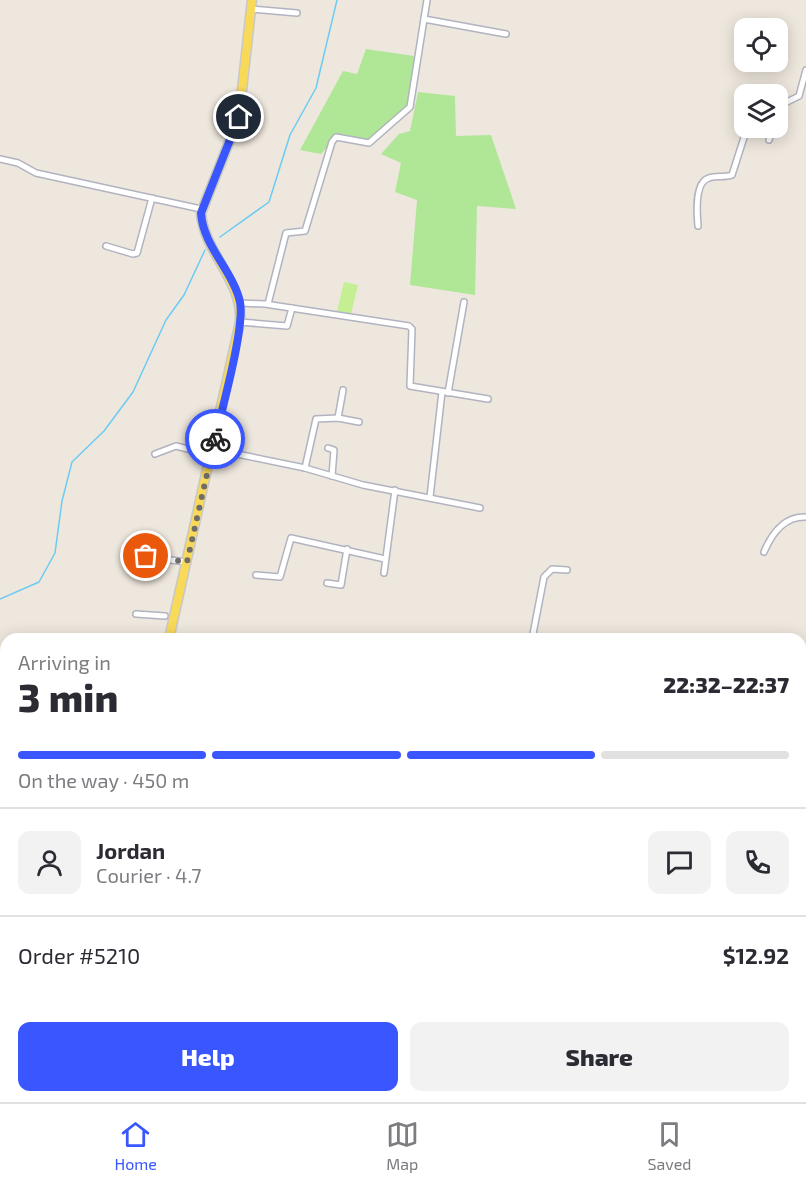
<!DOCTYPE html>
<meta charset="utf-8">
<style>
body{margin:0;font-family:"Exo 2",sans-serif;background:#f2f2f3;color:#2b2b33;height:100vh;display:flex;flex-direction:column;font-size:22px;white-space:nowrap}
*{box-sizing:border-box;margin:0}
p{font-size:20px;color:#7c7c81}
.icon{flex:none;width:33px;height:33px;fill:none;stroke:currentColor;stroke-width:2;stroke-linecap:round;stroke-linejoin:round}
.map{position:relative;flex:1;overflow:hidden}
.drawer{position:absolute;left:0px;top:633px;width:807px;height:470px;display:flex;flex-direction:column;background:#fff;border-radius:18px 18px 0 0;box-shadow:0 3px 15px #0003}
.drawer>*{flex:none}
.tools{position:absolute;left:734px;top:18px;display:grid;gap:12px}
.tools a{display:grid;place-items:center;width:54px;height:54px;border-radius:12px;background:#fff;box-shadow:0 3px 15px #0003;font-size:30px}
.pin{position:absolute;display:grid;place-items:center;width:51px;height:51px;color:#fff;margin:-26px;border:3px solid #fff;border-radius:50%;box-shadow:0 2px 6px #0007}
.courier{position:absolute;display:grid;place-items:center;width:60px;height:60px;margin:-30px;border:4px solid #3956ff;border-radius:50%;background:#fff;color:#222;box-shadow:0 2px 8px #0007}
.head em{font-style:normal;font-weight:800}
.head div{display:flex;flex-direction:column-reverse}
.head{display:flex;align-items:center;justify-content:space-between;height:102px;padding:0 18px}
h1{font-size:39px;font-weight:800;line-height:45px}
.bar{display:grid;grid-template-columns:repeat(4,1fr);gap:9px 6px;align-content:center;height:72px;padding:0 18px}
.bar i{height:8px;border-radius:4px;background:#e1e1e2}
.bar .active{background:#3956ff}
.bar p{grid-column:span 4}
.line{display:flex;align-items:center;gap:15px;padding:0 18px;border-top:2px solid #e1e1e2}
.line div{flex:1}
.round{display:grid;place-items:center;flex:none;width:63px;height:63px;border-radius:12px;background:#f2f2f3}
.button{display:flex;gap:12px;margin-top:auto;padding:12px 18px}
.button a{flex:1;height:69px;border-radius:12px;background:#3956ff;color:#fff;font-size:24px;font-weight:800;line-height:69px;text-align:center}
.button a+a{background:#f2f2f3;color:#2b2b33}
.dock{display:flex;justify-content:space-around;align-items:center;height:84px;border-top:2px solid #e1e1e2;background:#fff;font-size:16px;color:#7c7c81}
.dock a{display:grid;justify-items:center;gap:3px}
.dock .active{color:#3956ff}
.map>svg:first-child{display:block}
</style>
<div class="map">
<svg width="806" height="1102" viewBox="0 0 806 1102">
<rect width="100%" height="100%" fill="#eee7dd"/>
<!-- green -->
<g fill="#afe797">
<polygon points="366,49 414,56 408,109 369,142 336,137 321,154 300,150 343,71 357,74"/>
<polygon points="418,92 455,96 456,136 491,135 516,209 477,206 475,295 410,285 417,200 395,192 401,163 381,154 399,134 410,131"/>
<polygon points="335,1097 469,1096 470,1102 334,1102"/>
</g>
<!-- pitch -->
<polygon fill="#c4ef92" points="344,282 358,285 351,314 337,311"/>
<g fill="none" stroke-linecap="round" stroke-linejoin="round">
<!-- stream -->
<g stroke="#6bcbf5" stroke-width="1.5">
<polyline points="220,237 269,202 290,135 316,88 337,0"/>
<polyline points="0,599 39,582 55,553 62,501 72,462 104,431 133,392 166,320 184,295 205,250"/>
<polyline points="801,819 806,817"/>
<polyline points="454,1096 455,1102"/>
<polyline points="733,1102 736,1096"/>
</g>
<defs>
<g id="minor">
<polyline points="251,9 297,13"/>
<polyline points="424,19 506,34"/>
<polyline points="777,107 799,96 806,70"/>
<polyline points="777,118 783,104"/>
<polyline points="769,140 772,128"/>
<polyline points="0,159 18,163 36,173 201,209"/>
<path d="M698 226C697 215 694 182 709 178 716 175 724 178 732 175L747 128"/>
<polyline points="106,246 133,254 137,253 152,198"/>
<polyline points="240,303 265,304 409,326 412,329 410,386 488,399"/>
<polyline points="268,304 286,233 305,231 332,142 336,137 369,143 410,107 427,0"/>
<polyline points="240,322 287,326 292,308"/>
<polyline points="448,393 464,302"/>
<polyline points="338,418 343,390"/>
<polyline points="328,448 334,450 332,476"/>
<polyline points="213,449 305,468 363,485 480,508"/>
<polyline points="155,454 176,446 212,455"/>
<polyline points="305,468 316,419 338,418 359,422"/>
<polyline points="430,497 442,392"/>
<path d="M764 552C772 533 784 516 806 517"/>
<polyline points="146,557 187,562"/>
<polyline points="384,573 395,490"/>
<polyline points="256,575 280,577 291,538 385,559"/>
<polyline points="327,583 341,585 347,549"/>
<polyline points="136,614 165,616"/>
<polyline points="532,639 544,577 552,569 567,570"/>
<polyline points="0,811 6,810"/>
<polyline points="0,1032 3,1016"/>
<polyline points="503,1102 503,1096"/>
<polyline points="567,1102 567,1096"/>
</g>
<g id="primary">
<path d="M169 639 240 322C243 280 204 253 201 213L239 117 252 0"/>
<polyline points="67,1102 68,1096"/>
</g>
</defs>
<!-- minor casing -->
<use href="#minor" stroke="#b1b3c0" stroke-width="8"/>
<!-- primary casing -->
<use href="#primary" stroke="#c8c8c8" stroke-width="11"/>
<!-- minor -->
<use href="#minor" stroke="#fff" stroke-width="5"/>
<!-- primary -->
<use href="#primary" stroke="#f8d958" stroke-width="8"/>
</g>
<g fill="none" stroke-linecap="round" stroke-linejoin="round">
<!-- done -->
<polyline stroke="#6f6d69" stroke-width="6" stroke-dasharray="0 10.8" points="146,556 187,562 215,439"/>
<!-- route -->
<path stroke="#3956ff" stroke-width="8" d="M215 439C222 409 245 327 240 302 233 271 203 246 201 213L239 117"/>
</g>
</svg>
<div class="tools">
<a><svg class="icon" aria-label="locate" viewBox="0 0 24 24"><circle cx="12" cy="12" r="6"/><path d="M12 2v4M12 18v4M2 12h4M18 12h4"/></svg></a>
<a><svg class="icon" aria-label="layers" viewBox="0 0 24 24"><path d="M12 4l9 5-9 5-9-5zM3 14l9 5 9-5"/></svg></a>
</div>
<div class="pin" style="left:146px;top:556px;background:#ea580c"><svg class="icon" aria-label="bag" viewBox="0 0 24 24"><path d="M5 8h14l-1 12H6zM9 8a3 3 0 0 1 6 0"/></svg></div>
<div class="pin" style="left:239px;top:117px;background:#1f2937"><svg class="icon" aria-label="home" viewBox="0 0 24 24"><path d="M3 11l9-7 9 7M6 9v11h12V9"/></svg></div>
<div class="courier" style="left:215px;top:439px"><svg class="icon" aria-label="bike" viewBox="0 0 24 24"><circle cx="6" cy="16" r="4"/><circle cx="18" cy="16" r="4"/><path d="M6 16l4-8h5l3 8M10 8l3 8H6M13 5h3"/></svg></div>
<section class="drawer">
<div class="head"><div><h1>3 min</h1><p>Arriving in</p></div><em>22:32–22:37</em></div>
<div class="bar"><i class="active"></i><i class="active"></i><i class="active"></i><i></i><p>On the way · 450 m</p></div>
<div class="line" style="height:108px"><a class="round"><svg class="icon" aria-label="person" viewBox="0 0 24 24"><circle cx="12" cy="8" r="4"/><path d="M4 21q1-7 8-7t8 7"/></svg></a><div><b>Jordan</b><p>Courier · 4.7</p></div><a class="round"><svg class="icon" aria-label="chat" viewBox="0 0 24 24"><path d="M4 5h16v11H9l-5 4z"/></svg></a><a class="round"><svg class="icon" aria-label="phone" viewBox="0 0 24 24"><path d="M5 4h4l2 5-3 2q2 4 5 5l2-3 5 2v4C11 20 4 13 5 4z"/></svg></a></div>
<div class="line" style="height:78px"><div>Order #5210</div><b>$12.92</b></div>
<div class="button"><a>Help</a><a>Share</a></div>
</section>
</div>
<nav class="dock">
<a class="active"><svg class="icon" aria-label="home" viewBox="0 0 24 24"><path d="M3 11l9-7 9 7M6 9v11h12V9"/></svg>Home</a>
<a><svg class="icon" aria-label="map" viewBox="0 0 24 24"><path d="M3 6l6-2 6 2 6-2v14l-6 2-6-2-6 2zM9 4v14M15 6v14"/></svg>Map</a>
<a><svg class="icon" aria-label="saved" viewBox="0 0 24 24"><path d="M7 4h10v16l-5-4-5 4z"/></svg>Saved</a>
</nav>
